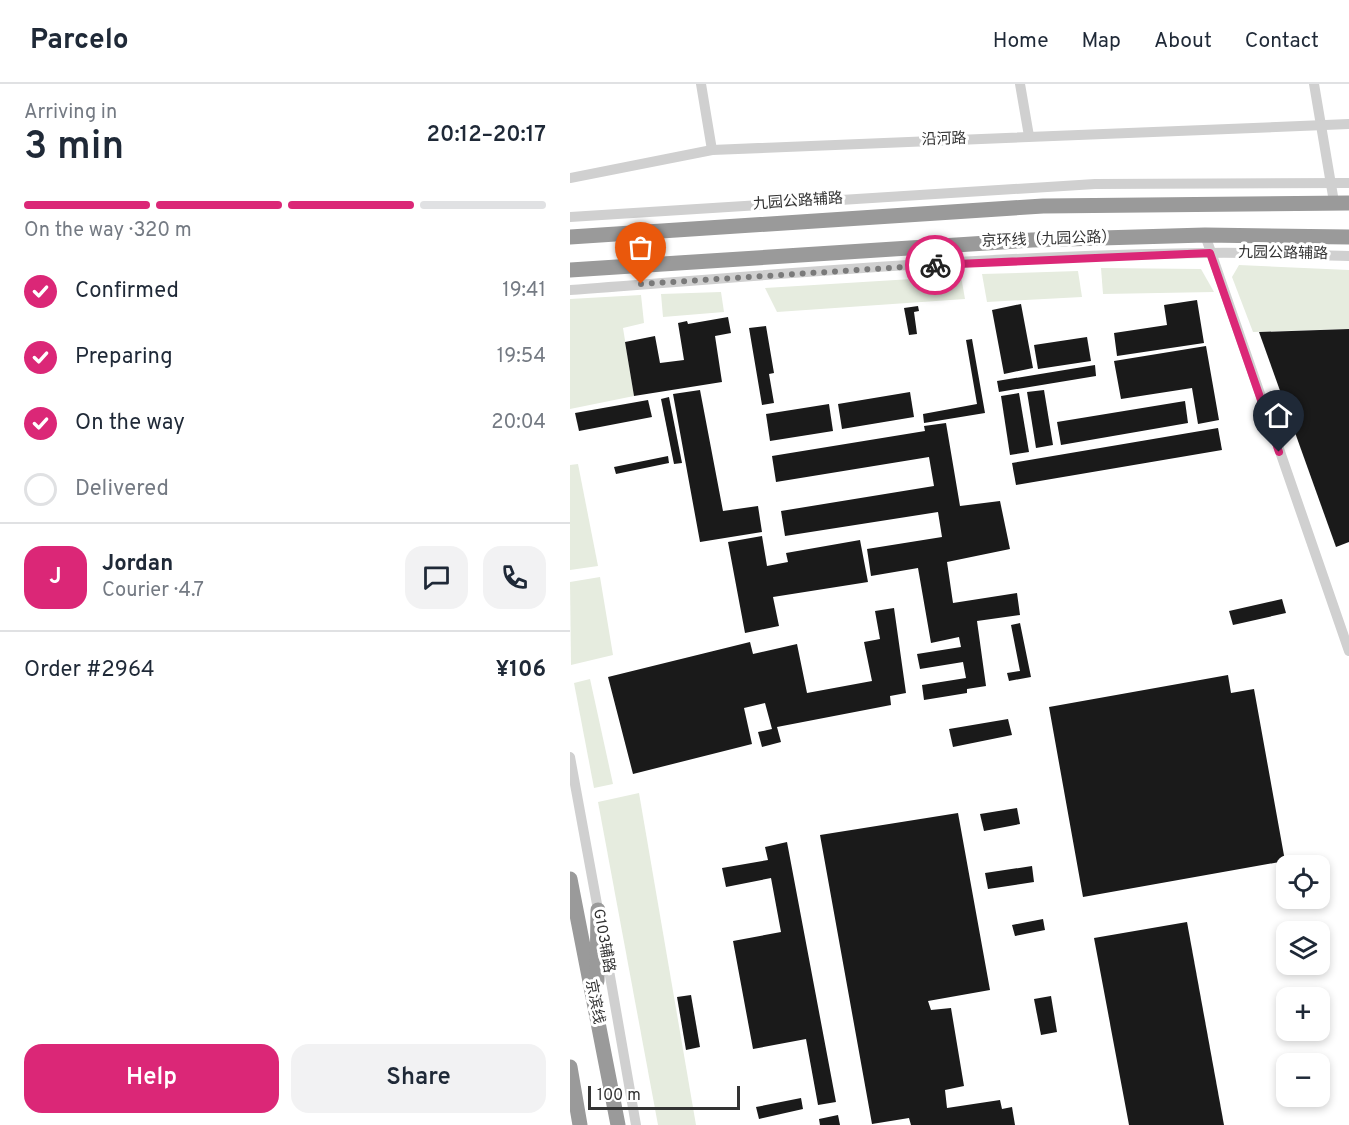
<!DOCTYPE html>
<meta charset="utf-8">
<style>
body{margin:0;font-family:Overpass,"Noto Sans SC",sans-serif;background:#f2f2f3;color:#1f2937;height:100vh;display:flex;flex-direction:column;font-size:22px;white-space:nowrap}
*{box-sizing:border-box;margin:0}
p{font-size:20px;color:#747a83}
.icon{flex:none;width:33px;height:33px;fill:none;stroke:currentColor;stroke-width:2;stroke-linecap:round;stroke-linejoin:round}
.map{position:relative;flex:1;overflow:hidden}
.side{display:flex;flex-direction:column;background:#fff;width:570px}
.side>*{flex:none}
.tools{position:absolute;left:706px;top:771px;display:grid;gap:12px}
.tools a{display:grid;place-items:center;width:54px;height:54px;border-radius:12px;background:#fff;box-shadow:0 3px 9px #0003;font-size:30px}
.scale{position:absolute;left:18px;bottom:15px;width:152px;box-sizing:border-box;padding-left:6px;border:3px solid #333;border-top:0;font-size:16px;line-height:21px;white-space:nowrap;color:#333;-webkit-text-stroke:4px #fff;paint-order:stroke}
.pin{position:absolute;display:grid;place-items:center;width:51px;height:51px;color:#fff;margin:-62px -26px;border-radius:50% 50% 50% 0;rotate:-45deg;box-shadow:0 0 6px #0007}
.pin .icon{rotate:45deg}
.courier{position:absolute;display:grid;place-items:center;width:60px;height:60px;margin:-30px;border:4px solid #db2777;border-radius:50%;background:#fff;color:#222;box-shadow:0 2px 8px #0007}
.headline em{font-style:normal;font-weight:600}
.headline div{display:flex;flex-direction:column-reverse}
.headline{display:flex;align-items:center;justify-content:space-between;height:102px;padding:0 24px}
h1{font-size:39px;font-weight:600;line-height:45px}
.bar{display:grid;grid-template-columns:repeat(4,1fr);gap:9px 6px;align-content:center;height:72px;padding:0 24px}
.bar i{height:8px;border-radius:4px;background:#e0e1e3}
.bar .active{background:#db2777}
.bar p{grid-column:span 4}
.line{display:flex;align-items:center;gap:15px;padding:0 24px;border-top:2px solid #e0e1e3}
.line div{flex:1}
.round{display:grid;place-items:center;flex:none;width:63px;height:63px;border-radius:18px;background:#f2f2f3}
ol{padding:0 24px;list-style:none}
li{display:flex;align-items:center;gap:18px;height:66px}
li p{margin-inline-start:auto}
li .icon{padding:6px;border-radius:50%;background:#db2777;color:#fff;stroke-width:4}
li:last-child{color:#747a83}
li i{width:33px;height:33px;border:3px solid #e0e1e3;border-radius:50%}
.primary-button{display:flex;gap:12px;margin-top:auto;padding:12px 24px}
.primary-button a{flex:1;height:69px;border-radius:18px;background:#db2777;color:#fff;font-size:24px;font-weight:600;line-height:69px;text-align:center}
.primary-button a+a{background:#f2f2f3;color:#1f2937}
header{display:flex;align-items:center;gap:36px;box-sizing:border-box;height:84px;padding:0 30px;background:#fff;border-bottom:2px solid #e0e1e3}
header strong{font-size:28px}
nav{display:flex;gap:33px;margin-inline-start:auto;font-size:21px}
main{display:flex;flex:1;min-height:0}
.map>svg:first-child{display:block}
</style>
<header>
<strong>Parcelo</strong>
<nav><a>Home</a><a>Map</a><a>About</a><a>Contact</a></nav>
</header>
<main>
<section class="side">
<div class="headline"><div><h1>3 min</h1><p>Arriving in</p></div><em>20:12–20:17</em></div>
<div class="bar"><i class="active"></i><i class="active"></i><i class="active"></i><i></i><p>On the way · 320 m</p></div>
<ol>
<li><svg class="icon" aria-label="check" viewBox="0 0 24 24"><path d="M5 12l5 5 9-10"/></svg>Confirmed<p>19:41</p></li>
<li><svg class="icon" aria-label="check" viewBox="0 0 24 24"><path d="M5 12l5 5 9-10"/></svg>Preparing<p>19:54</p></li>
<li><svg class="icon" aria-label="check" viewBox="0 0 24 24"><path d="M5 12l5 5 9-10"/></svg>On the way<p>20:04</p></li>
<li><i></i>Delivered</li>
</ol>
<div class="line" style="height:108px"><b class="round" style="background:#db2777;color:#fff">J</b><div><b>Jordan</b><p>Courier · 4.7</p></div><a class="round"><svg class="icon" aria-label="chat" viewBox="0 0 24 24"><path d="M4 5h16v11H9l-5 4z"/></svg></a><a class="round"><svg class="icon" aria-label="phone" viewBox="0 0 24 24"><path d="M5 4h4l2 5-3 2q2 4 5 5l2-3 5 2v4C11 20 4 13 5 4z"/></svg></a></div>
<div class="line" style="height:78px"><div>Order #2964</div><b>¥106</b></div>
<div class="primary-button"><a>Help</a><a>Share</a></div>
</section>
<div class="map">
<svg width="779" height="1041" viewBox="0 0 779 1041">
<rect width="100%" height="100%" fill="#fff"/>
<!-- green -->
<g fill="#e6ecdf">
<polygon points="669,181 779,186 779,245 683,248 662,193"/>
<polygon points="531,184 631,185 644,208 533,210"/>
<polygon points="508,187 512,213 417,218 412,190"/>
<polygon points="391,192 395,215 207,228 195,204"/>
<polygon points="151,208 154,228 93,233 91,210"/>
<polygon points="71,211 74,239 53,244 64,312 0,325 0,215"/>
<polygon points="8,380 28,482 0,486 0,381"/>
<polygon points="30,493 43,571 1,581 0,498"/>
<polygon points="20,595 43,700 24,704 4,599"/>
<polygon points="69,709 126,1041 88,1041 28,718"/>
</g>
<!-- building -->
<g fill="#1a1a1a">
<polygon points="627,216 634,259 547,272 544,249 597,241 594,221"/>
<polygon points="451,220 463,284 434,290 422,226"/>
<polygon points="348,222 349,227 344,228 347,250 339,251 334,224"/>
<polygon points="158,233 161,249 145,252 152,298 64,312 55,258 85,252 90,279 114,276 108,239 117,237 118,240"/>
<polygon points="196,242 204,289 199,290 204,319 192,321 179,244"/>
<polygon points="779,245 779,458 766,463 689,248"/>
<polygon points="517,253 521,277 468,285 464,261"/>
<polygon points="402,255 415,329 354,339 353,330 407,320 396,256"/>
<polygon points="636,262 649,336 628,340 622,304 551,315 544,277"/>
<polygon points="525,281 526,292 429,308 427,297"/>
<polygon points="130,306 153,427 188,422 192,448 130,458 103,310"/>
<polygon points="474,306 483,361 466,364 457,308"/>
<polygon points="340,308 344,333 272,345 268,320"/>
<polygon points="449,309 459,368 440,371 431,312"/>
<polygon points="99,313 112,379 104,380 91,315"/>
<polygon points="78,316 82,333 9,347 5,329"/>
<polygon points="615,317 618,339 491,361 487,338"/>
<polygon points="259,320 263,347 200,357 196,330"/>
<polygon points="376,339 390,422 430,417 440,465 377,478 383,519 447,509 450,531 407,537 416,602 397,605 397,609 354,616 352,601 396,594 393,578 350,585 347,570 391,563 389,553 361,559 348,484 301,492 297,465 372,453 368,428 215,452 211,427 364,402 359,373 206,398 202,372 355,347 354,342"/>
<polygon points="648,344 652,366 446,401 442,379"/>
<polygon points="98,372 99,379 46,390 44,383"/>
<polygon points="192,452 197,482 218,478 216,469 290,456 298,498 203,513 209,542 175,549 158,458"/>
<polygon points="712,515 716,529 663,541 659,527"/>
<polygon points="324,524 336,609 320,612 321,621 207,643 211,658 192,663 188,648 202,645 195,619 174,624 182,660 63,690 38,593 180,558 183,570 227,560 237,609 302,597 294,558 310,555 305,527"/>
<polygon points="450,539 461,593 439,597 437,589 450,587 441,541"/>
<polygon points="658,591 661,609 684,605 715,777 513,813 479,623"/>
<polygon points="438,635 442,651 383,663 379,645"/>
<polygon points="447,724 450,740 414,747 410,730"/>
<polygon points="388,729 420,906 358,917 361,926 381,924 394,1002 375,1006 377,1024 430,1016 432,1025 442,1023 445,1041 341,1041 339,1034 302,1040 250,751"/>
<polygon points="217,758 266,1018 248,1021 236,955 183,965 163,857 211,848 201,794 156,803 152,784 198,776 195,763"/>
<polygon points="462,782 464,798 418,805 415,789"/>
<polygon points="473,835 475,846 445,852 442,841"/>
<polygon points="617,838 654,1041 559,1041 524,854"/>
<polygon points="121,911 130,963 116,966 107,913"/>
<polygon points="481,912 487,948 471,951 464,915"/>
<polygon points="231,1014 233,1025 189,1035 186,1023"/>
<polygon points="268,1031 270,1041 250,1041 249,1035"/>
</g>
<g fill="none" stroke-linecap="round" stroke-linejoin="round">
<!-- minor -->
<g stroke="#d0d0d0" stroke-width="10">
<polyline points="131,0 142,66"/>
<polyline points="450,0 459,52"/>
<polyline points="744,0 764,118"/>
<polyline points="0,94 142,66 779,40"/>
<polyline points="0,133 525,100 779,99"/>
<polyline points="635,151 779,567"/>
<path d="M0 206C212 190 426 171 638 169 685 168 732 171 779 172"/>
<polyline points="0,673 29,831"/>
<polyline points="33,852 66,1041"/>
</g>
<!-- highway -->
<g stroke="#9a9a9a" stroke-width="15">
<polyline points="0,153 473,122 779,119"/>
<polyline points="0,186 462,156 635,151 779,153"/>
<polyline points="0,795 48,1041"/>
<polyline points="27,897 28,826"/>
<polyline points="0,983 10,1041"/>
</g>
</g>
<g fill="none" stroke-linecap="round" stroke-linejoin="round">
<!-- done -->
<polyline stroke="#7a7a7a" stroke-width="6" stroke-dasharray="0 10.8" points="71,200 365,181"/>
<!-- route -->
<polyline stroke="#db2777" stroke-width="8" points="365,181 640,169 709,368"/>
</g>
<g text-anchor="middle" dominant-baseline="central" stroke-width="6" stroke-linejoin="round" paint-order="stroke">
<!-- street labels -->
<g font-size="15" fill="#333" stroke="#fff">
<text transform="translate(374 56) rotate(-2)">沿河路</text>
<text transform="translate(228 118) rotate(-4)">九园公路辅路</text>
<text transform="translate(479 156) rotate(-2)">京环线（九园公路）</text>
<text transform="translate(713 170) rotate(1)">九园公路辅路</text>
<text transform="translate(33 857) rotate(80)">G103辅路</text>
<text transform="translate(24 918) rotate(79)">京滨线</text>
</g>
</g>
</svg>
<div class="tools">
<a><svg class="icon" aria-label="locate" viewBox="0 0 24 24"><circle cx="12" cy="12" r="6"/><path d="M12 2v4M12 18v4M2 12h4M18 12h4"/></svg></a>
<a><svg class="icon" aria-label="layers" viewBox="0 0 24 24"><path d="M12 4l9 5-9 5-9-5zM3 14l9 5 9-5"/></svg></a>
<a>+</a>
<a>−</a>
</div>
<div class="scale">100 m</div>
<div class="pin" style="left:71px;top:200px;background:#ea580c"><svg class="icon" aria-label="bag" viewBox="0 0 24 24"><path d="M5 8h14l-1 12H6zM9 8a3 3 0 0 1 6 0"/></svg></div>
<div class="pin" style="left:709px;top:368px;background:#1f2937"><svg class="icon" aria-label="home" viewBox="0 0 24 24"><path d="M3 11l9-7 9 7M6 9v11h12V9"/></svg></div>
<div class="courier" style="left:365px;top:181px"><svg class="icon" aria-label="bike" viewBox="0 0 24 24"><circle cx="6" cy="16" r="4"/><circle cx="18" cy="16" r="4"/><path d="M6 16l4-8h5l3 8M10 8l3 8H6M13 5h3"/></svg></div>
</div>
</main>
